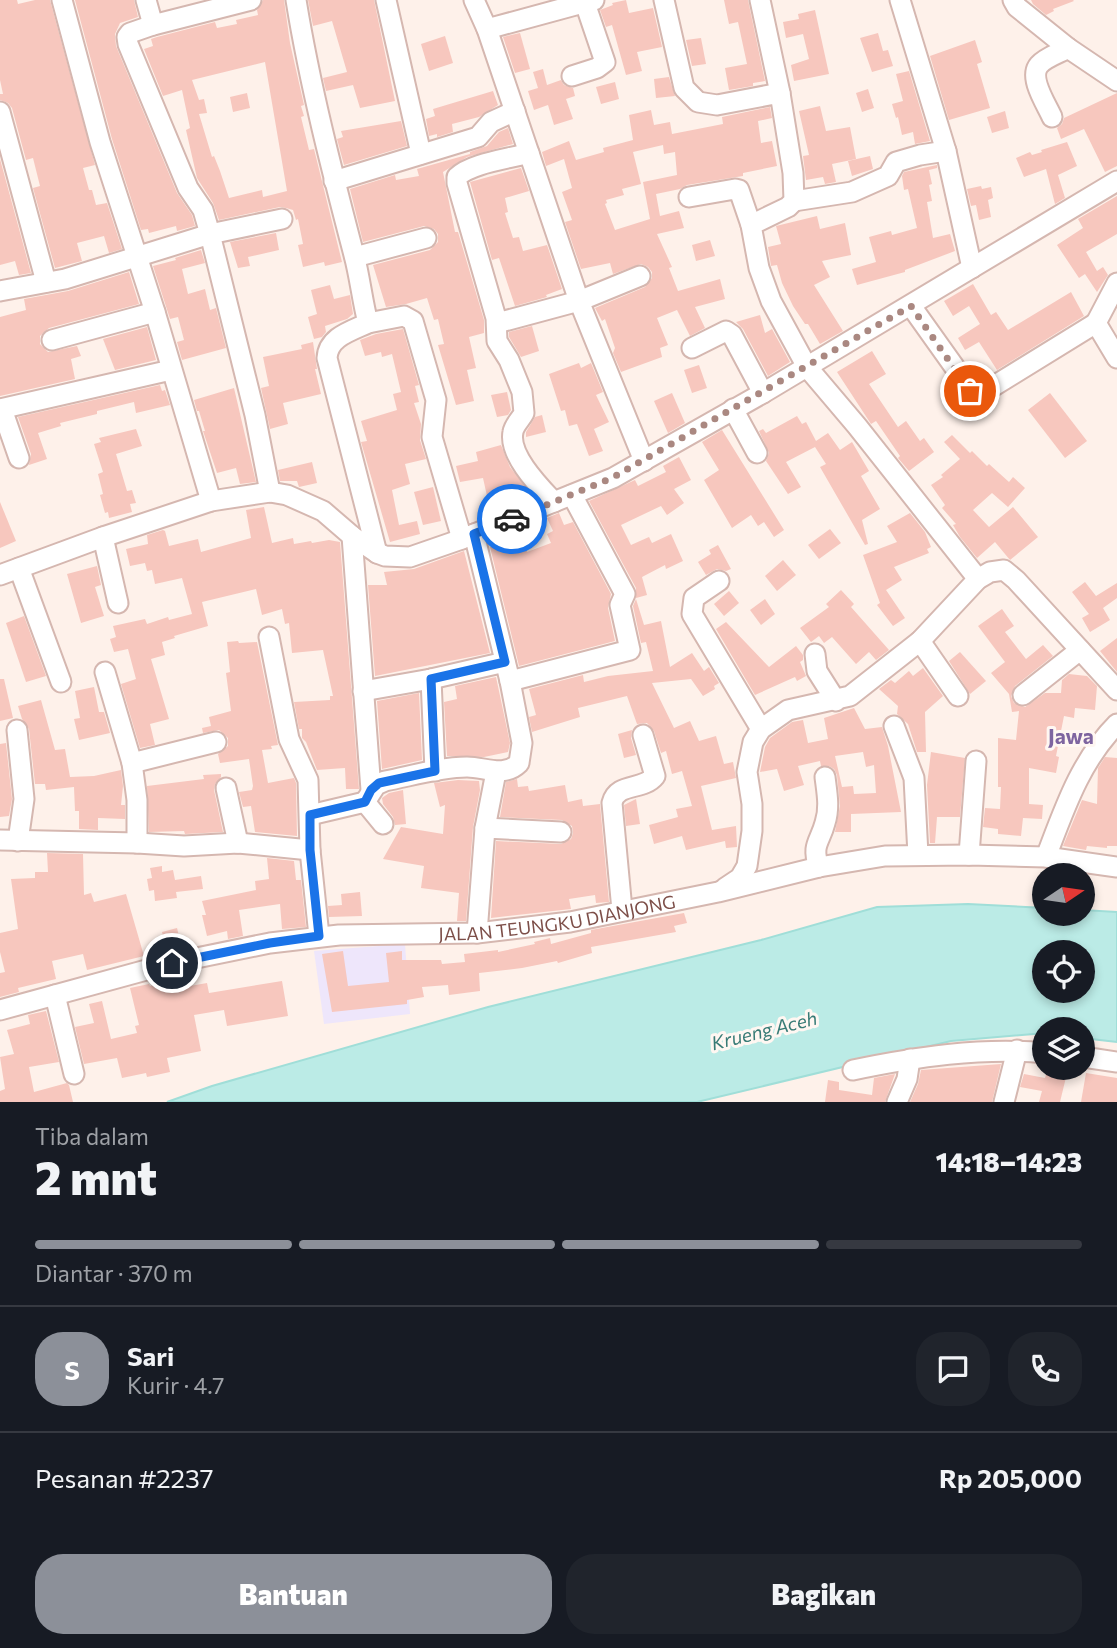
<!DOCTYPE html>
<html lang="id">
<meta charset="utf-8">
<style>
body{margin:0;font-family:Commissioner,sans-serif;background:#20242c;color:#f1f3f6;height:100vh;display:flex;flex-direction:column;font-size:26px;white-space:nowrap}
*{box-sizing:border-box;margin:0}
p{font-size:23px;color:#9ea1a6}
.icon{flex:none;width:38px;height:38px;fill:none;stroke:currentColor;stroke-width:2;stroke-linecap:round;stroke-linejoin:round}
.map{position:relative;height:1102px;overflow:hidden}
.panel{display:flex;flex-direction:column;background:#171b24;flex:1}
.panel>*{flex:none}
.needle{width:46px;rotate:77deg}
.fabs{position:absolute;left:1032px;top:863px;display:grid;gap:14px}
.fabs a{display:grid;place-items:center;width:63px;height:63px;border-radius:50%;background:#171b24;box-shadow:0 4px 10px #0003;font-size:35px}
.pin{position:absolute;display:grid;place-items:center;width:60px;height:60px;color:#fff;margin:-30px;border:4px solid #fff;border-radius:50%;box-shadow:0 2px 7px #0007}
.courier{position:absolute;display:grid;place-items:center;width:70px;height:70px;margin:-35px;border:5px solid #1a73e8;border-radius:50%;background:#fff;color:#222;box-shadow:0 2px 9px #0007}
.summary em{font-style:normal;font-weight:800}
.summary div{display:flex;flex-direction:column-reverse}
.summary{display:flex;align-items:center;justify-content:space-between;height:119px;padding:0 35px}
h1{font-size:46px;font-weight:800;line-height:52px}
.bar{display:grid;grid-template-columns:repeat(4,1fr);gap:10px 7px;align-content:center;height:84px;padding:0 35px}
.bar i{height:9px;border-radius:5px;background:#363941}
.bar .selected{background:#8c9099}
.bar p{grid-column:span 4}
.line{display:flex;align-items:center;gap:18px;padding:0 35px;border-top:2px solid #363941}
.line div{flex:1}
.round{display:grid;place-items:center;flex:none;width:74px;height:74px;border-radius:28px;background:#20242c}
.action{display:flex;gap:14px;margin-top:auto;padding:14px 35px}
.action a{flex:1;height:80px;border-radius:28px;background:#8c9099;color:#fff;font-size:28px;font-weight:800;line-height:80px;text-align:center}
.action a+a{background:#20242c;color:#f1f3f6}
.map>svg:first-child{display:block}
</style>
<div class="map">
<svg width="1117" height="1102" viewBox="0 0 1117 1102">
<rect width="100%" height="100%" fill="#fef1ea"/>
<!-- education -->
<polygon fill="#eee6fb" points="405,944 410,1014 324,1024 314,951"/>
<!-- water -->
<path fill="#bbebe6" stroke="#a0ded8" stroke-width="2" fill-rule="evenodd" d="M968 904 1045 908V914H1083V910L1117 912V1042L1083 1038V1029H1045V1033L951 1041 697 1102H167L212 1086 488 1007 761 940 877 907ZM1045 952H1083V990H1045Z"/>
<!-- building -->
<g fill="#f7c7be" fill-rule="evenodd">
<polygon points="0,0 17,0 18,4 35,0 50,0 95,165 83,168 89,190 92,190 96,205 107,203 122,249 109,253 104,236 77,243 82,261 55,268 33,188 40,186 33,158 26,160 12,108 8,103 0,100 0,94 3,94 0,80"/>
<polygon points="75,0 134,0 138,17 120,23 115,34 116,46 177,193 192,215 195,226 177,231 176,226 149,233 148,229 141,230 112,139"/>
<path d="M263 0H284L290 43 304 105 301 106 304 116 301 117 309 150 314 149 342 262 325 266 324 262 303 267 298 245 303 244 298 219 296 220 293 210 286 208 280 207 219 220 213 203 197 178 186 130 190 128 182 90 163 96 144 49 153 46 151 39 157 37 215 22 217 28 237 24 236 20 258 15 257 10ZM265 62 287 191 263 197 262 190 229 198 220 171 214 156 212 157 199 114 207 113 204 99 199 100 192 80Z"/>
<polygon points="308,0 374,0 395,101 360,108 353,85 326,91 323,78 347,72 332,21 313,26"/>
<polygon points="626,0 629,13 653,8 662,47 637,52 642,71 626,75 612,25 606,27 600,10 613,5 612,3"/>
<polygon points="724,0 748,0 765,81 753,83 753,86 729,90 725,68 747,64 738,22 729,24"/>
<polygon points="1031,0 1073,0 1074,1 1053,9 1054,11 1046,15 1033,4"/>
<polygon points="815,10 829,74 794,81 791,65 809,59 803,34 786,38 783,22 799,19 798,14"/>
<polygon points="520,33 530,69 515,73 503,37"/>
<polygon points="878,33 883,51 888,50 893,66 872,72 860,38"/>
<polygon points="445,36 453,63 429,71 421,44"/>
<polygon points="701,38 706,64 692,66 686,40"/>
<polygon points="975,40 982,62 977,64 990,108 949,120 930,56"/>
<polygon points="543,69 547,85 561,80 564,85 573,88 575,96 566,99 573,119 554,125 548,105 534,110 528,91 538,88 533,72"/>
<polygon points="909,71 930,141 915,144 913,132 902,135 898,117 896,118 892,104 903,101 896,74"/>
<polygon points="669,77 675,96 656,98 654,79"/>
<polygon points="615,82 619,99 601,104 596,87"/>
<polygon points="868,89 874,108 862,112 856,93"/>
<polygon points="493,91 498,105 479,117 452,124 453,132 437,137 437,134 429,136 426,119 435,116 433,109"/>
<polygon points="247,93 250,108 233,112 230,97"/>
<polygon points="1117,93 1117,166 1105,172 1084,129 1061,139 1057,128 1062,124 1064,118"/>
<polygon points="820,106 826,131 850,127 856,159 832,164 836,182 825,184 823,177 806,180 803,156 809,155 799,111"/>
<path d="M770 107 772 118 758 121 761 143 772 141 777 166 743 173V176L687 185 680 189 656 194 660 216 679 211 684 228 657 234 672 267 669 268 678 291 720 279 725 299 695 307 705 328 690 336 677 310 657 318 668 345 660 348 662 357 621 372 613 353 615 348 605 319 602 321 595 308 645 287 652 278V272L648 267 641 264 613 274 610 263 581 269 565 222 572 220 562 192 572 188 564 159 546 166 542 152 569 141 576 160 604 152 603 148 633 140 629 115 651 110 654 125 670 122 672 134 723 124 722 117ZM663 145 664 154 675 152 677 175 643 182 650 219 615 230 605 204 607 203 606 200 624 195 622 189 641 184 633 152Z"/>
<polygon points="1005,111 1009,128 992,133 987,117"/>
<polygon points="401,121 407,146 344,165 337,139 343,137 341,131"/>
<polygon points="508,128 513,144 467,157 443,172 455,232 458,232 484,320 484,333 469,337 476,368 467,370 474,401 456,405 438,345 444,344 438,319 434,320 427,298 406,304 386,307 373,265 430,250 438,242 438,234 434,229 424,226 363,242 350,189 395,175 396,180 419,176 417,169 470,154 470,152 487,146 499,132"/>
<polygon points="1067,142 1077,166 1058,175 1065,198 1055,204 1046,169 1024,177 1016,158 1030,152 1032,155 1042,152 1041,150"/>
<polygon points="870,156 873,169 852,176 848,161"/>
<polygon points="0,159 31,273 19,275 15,261 0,265"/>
<polygon points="937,165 937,168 929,170 932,184 929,185 932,201 927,202 933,238 950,234 955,251 905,270 905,272 857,285 852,269 876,262 869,237 891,231 892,235 917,228 908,189 904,190 902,176 904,172"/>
<polygon points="521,168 529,191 505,198 508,212 505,213 513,238 519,237 523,251 547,245 562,289 546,295 547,297 515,306 499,258 492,260 470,182"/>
<polygon points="981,186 982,189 991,187 993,198 988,200 991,217 979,220 976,205 971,206 967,189"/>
<polygon points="1117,196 1117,234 1086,252 1097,271 1103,267 1108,275 1097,292 1085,274 1079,278 1057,245 1083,228 1078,219"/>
<polygon points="817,216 820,229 845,223 851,255 822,261 830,277 814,285 843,331 820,344 808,324 805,324 793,306 782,283 777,265 771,266 768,247 781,244 776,226"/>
<polygon points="276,233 279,250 248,257 250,266 238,268 230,242"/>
<polygon points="710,240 715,256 696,261 692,245"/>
<polygon points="201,250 205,263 182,269 188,294 205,289 210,310 216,308 226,348 182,360 177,342 184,340 178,317 170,319 153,266 176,260 175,258"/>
<polygon points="129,272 139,304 49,328 40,336 40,344 48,352 77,346 81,356 71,359 75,379 0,396 0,317 26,310 24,299 68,291"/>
<polygon points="973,284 991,315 996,312 1008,330 1071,292 1084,316 997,370 979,342 965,350 958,338 980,324 969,306 953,316 944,301"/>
<polygon points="330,285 334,299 350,295 353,314 347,319 325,326 326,332 322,337 314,339 308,317 317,314 311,290"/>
<polygon points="760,315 765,333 772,329 790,362 768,376 743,329 736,322"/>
<polygon points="532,326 539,351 521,357 509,337 509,332"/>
<polygon points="147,327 156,360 115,370 103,339"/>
<polygon points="403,329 419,385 415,386 419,402 414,403 421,424 420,440 426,459 405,464 410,484 392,490 399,525 417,521 420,534 390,542 361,442 367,441 361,421 397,410 393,394 401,392 392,354 382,357 381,352 365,356 360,340 376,334"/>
<polygon points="313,342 317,369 315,369 321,394 283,403 288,424 270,429 261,388 269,386 263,357 302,349 301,345"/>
<polygon points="872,351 886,374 869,384 898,427 906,421 920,441 924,438 934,452 909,471 898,458 900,456 876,421 871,424 837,372"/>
<polygon points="579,363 581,368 591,363 603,392 596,395 609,422 594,429 603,451 589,456 577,424 569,426 565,410 561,411 549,374"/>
<polygon points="699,365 707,388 692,393 684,370"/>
<polygon points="160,385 162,391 165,390 170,405 136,413 134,402 97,411 97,414 60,423 61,426 38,433 47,459 29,465 31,454 18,417"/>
<polygon points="234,388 256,482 240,484 236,468 217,473 203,431 205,431 199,411 197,411 194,400"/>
<polygon points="507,392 511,410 508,415 497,417 491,395"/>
<polygon points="672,393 685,423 668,433 654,401"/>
<polygon points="1050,393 1087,441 1065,458 1028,410"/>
<polygon points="542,415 546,432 526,437 526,432 535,417"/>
<polygon points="797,416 802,424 806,422 816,441 828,433 840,450 852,442 869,471 861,476 880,509 862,520 868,544 865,545 820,467 826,464 815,447 786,462 801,487 788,494 766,461 769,453 759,431 763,429 766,433"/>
<polygon points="136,429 142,446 116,454 127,491 132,490 136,503 130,504 132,512 109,518 108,512 105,513 100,495 103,494 98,474 103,472 94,444 101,442 99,438"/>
<polygon points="722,430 784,530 774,537 764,522 758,526 751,515 732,528 704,480 719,470 702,442"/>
<polygon points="952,435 970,453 972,451 987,466 989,464 1009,482 1013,477 1025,488 1008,507 992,493 973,510 989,527 1013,507 1038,537 1010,560 995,542 977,558 960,537 953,525 956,524 942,508 945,505 931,485 943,477 941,475 960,459 944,442"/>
<polygon points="501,445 510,467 533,497 528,499 528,496 489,505 483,478 460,482 456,466 478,461 476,452"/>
<polygon points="679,457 691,480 674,489 684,503 667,515 661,506 621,525 631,545 649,537 652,543 671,534 683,561 666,569 665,565 642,577 647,595 636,598 636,588 589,501 635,480 638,486 666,472 663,466"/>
<polygon points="312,462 317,483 299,487 297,481 280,481 278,470"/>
<polygon points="433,487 441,521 423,525 414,492"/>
<polygon points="0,502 16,541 0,548"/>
<polygon points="264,507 272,543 293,538 294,544 311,541 312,543 329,540 340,542 359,789 346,789 345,768 317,770 306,742 302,738 302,729 299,729 294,702 330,700 330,696 333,696 323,650 292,653 289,623 285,624 282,609 262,615 256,589 202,602 208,626 174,636 175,638 162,642 165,655 151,659 169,719 150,724 155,745 140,748 121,684 136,679 128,649 114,652 110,639 116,637 113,626 145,619 147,624 168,617 169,620 192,614 182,578 155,584 152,570 147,571 145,563 130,566 126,549 148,544 147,535 163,530 165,531 169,546 198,539 201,552 251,538 246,510"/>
<polygon points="559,513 564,525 573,522 611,594 608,608 615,641 519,666 490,547 509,542 508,537 522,533 527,552 551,543 547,534 553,531 547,518"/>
<polygon points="910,513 925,532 931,547 927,549 929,553 894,567 902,580 886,590 905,618 893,626 877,605 880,603 863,555 897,542 887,526"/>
<polygon points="830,529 841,543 819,559 808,545"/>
<polygon points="718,545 731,569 726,571 717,569 706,575 698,562 711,554 709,550"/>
<polygon points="464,551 490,653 375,676 368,585 387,585 384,572 414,569"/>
<polygon points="783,560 796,575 777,591 765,576"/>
<polygon points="97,566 101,585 95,587 104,616 81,623 67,574"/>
<polygon points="1085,582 1096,596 1117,583 1117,598 1103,608 1110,620 1090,632 1082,618 1089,614 1072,592"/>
<polygon points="841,590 854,604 851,607 889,650 876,660 869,652 856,664 832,637 824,643 819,636 811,642 800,628 829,607 826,604"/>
<polygon points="729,591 739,603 724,616 714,604"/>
<polygon points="636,599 644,625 661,621 670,667 692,653 704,671 709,667 719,683 714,686 715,689 703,696 691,679 652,683 674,728 690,721 699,741 716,736 724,764 733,762 736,778 701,786 712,830 736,826 737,847 726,848 725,841 686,850 682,836 654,844 649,825 678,817 676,809 692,806 682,771 672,774 666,751 661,753 654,731 647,723 637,724 627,696 578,708 580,717 532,732 529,717 536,715 529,689 583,675 584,682 608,676 653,671 646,642 641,643 633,606"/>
<polygon points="765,599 775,614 761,625 750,610"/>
<polygon points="1002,609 1014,626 1005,632 1026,659 1043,645 1053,656 1015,686 1011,696 1014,703 1025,707 1045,693 1061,693 1062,680 1069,674 1087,676 1097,686 1095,710 1075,708 1074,718 1064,716 1056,756 1059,757 1056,773 1029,768 1029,804 1043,805 1042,819 1023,818 1021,836 998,834 998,829 983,827 985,808 1000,809 1001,787 998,787 998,738 1016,740 1019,711 1012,712 1009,694 991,673 1005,662 978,626"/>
<polygon points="24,616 46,676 26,682 6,623"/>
<polygon points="726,622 769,667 796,646 803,655 803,660 800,662 806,676 797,681 795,677 755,695 716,629"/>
<polygon points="1117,638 1117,672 1100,651"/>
<polygon points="238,641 239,643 257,642 278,745 271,746 272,749 262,750 268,783 294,778 296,783 297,836 255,832 251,806 243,807 239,792 252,790 253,786 249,759 220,763 218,754 228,746 228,738 219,730 203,733 202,728 211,726 209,717 231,711 226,673 230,672 227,642"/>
<polygon points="960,652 986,681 970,694 949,661"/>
<polygon points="923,668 943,696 925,712 926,752 917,752 908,724 897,714 898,706 879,689 891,680 895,683 909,671 913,676"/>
<polygon points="496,677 510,743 508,752 484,757 447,756 444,702 457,699 455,686"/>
<polygon points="0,679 4,679 13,718 0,721"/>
<polygon points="94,687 99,712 104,712 110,733 79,740 74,719 80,718 75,691"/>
<polygon points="419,693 422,760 382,769 377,701"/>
<polygon points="41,700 55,750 65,749 70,777 94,776 121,770 123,786 121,805 125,805 125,819 98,818 98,830 79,829 79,811 75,811 74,787 46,790 45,784 35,784 29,729 22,719 18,706"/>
<path d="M854 708 865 729 882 727 888 746 901 812 851 814V832H835L840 806 837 775 834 769 829 766H821L820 761 798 766 804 785 784 791 777 769 760 772 765 747 770 738 792 722 803 720 808 743 828 739 824 718ZM863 752 866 767 874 765 876 793 854 794 853 786 842 787 835 756Z"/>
<polygon points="632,730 631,738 636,755 624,758 618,734"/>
<polygon points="6,743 12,799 9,816 0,817 0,744"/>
<polygon points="931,752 965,758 960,817 937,817 935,843 930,843 927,785"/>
<polygon points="1105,757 1117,758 1117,846 1107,846 1107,848 1087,846 1086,850 1063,846 1082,800 1097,804 1098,768"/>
<polygon points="221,774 221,777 215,784 214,790 223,832 185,834 184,831 149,832 147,786 204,779 203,775"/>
<polygon points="517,779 518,787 528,786 529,791 565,785 568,802 582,799 583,806 600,804 609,902 596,903 595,895 569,899 571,909 491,918 496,841 561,844 571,839 573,833 572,826 562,820 500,817 506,782"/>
<polygon points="458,780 479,781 480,790 473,827 466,921 457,921 459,893 421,888 424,866 383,859 401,827 443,834 445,805 440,807 434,783"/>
<polygon points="403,790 406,824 395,825 393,817 383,804 382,798 389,793"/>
<polygon points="636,799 640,824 626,826 624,805"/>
<polygon points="47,853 83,854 84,895 91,893 94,902 126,894 144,956 87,970 83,954 52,961 56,979 18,988 19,992 0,997 0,973 5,972 0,952 0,933 18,929 11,879 35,878 35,872 48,872"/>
<polygon points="267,858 294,861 296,880 301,880 306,927 282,929 280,904 239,910 243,936 228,939 227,931 207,936 202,915 206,915 202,901 256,890 255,881 269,879"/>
<polygon points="162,866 162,872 173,870 175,880 201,876 203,889 176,892 177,898 155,901 154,890 149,891 147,879 152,878 150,868"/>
<polygon points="360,892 362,916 329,917 328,906 342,905 341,894"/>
<polygon points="684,913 687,923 674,926 676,932 591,947 592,953 558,963 557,961 522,968 479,973 480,991 449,995 448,985 422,987 424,997 407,1000 407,1004 332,1012 322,954 343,951 348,986 389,982 386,953 402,951 402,960 441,960 442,964 465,962 464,954 498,950 498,952 535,944 534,942 550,938 551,944 591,933 591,930"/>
<polygon points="177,928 182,948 167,952 162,932"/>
<polygon points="187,975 190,986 207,983 209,993 282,981 288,1016 227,1026 224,1010 194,1015 201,1051 167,1058 170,1072 147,1077 146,1073 122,1078 117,1058 84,1064 75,1027 94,1023 89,1004 102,1001 111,1039 137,1033 135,1026 139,1025 130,988 149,984 150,986"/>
<polygon points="46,1011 59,1062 29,1067 34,1092 67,1083 69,1085 73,1102 0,1102 0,1091 5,1089 0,1057 14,1054 7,1030 30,1024 28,1015"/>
<polygon points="1001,1064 992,1102 910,1102 918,1084 921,1070"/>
<polygon points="1048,1068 1068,1069 1060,1102 1039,1102 1042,1091 1020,1087 1024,1074 1045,1078"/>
<polygon points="1086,1073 1117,1078 1117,1102 1081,1102"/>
<polygon points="895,1074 885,1102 825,1102 828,1080 839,1082 839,1090 872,1095 874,1078"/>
</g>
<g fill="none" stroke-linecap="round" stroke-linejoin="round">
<defs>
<g id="minor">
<polyline points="62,0 100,142 155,312 211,501"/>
<polyline points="146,0 153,25 130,33 127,37 128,44 188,188 203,210 210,234 255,415 270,492"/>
<path d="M296 0C310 86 332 171 354 255 360 277 362 300 368 323 351 331 328 337 327 358L377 553"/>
<polyline points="386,0 421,154"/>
<polyline points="474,0 487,29 579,301 644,461"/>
<polyline points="664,0 684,88 698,102 717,105 780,93 793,173 794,201 788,207 751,225 759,268 771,301 807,367 857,426 978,579"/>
<polyline points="760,0 780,93"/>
<polyline points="900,0 946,151 972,268"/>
<polyline points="1013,0 1017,7 1068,48 1117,81"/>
<polyline points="153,25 251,0"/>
<polyline points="487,29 594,0"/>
<polyline points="572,76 597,68 605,62 585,3"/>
<polyline points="0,112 46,282"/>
<path d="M1052 117C1047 105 1028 78 1039 65 1046 57 1060 53 1068 48"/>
<path d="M529 153C509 159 471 163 457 177V183L496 318 497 341 509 360 522 392 524 413C521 419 514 425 513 432 508 455 540 487 554 502"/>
<polyline points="334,181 478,137 491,122 515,111"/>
<polyline points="689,197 735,189 739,190 751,225"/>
<polyline points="794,201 852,192 888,176 896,162 920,155 946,151"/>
<polyline points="355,257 426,238"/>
<polyline points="0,291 65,279 210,234 282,219"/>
<polyline points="911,306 973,393 989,389 1096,323 1117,358"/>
<polyline points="368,323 404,316 413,321 436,400 432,437 462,539"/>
<polyline points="497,323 579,301 640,276"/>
<polyline points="1096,323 1117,283"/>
<polyline points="52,340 155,312"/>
<polyline points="692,348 726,331 732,335 763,393"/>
<polyline points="0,409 171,370"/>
<polyline points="2,409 19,458"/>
<polyline points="733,409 757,453"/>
<polyline points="352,536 371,790"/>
<polyline points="103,537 118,603"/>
<polyline points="19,568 61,682"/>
<polyline points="0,575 103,537 211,501 270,492 287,495 323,511 352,536 377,553 385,556 410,557 462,539 613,478 763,393 1117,181"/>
<polyline points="719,581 694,598 692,614 761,729"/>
<polyline points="269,637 289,739 308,780 310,850 319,936"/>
<polyline points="920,641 958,696"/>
<polyline points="815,654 817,671 836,701"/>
<polyline points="105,672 132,763 137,800 137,843"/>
<polyline points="431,679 435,771"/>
<polyline points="510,681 630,650 620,605 625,594 572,495"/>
<polyline points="363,691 431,679 505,662"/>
<polyline points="1023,695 1080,650"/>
<polyline points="894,726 914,778 918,855"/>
<polyline points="17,730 24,799 18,841"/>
<polyline points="132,763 216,742"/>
<polyline points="226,788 238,843"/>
<path d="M365 802 376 785 385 781C411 776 440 767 467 767 485 767 504 778 519 763L522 743 510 681 474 534"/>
<polyline points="365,802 383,824"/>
<polyline points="310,815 365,802"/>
<polyline points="485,828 561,832"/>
<polyline points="0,840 137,843 184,846 238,843 310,850"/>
<polyline points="969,855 976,761"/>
<path d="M1046 857C1064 810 1080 761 1117 724"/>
<path d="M819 867C811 845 820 842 825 823 830 808 827 793 825 777"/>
<polyline points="725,888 740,878 747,866 752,831 752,804 747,772 753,742 761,729 788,710 850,696 920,641 978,579 990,572 1004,570 1016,580 1117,690"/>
<path d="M622 910 612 803C617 782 643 791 655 776L643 735"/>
<polyline points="477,933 485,828 496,772"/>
<polyline points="55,995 74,1074"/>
<path id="s1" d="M0 1010 172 963 270 943 339 935 477 933 570 922 718 892 819 867 885 856 969 855 1046 857 1117 867"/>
<polyline points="1083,1057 1117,1062"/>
<path d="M853 1070C915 1057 981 1047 1045 1053"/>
<polyline points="897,1102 907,1079 910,1059"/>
<polyline points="1004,1102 1017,1050"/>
</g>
</defs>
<!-- minor casing -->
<use href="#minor" stroke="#d5b7b0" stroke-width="23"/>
<!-- minor -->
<use href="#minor" stroke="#fff" stroke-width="19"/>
</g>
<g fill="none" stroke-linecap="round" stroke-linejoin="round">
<!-- done -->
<polyline stroke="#aa8881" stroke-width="7" stroke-dasharray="0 12.6" points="512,519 612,478 911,306 970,391"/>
<!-- route -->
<polyline stroke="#1a73e8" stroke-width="9" points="172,963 270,943 319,936 310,850 310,815 365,802 371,790 379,783 435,771 431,679 505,662 474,534 512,519"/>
</g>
<g text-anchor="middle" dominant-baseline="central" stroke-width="6" stroke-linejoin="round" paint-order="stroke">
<!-- street labels -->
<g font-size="18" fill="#7d4f49" stroke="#fff7f2">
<text stroke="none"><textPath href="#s1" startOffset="567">JALAN TEUNGKU DIANJONG</textPath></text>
</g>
<!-- water labels -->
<g font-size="19" font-style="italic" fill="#387b76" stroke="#fff7f2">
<text transform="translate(764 1030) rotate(-14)">Krueng Aceh</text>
</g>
<!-- quarter labels -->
<g font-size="21" font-weight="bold" fill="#7e65a0" stroke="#fff7f2">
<text x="1071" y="735">Jawa</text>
</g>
</g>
</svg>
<div class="fabs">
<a><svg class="needle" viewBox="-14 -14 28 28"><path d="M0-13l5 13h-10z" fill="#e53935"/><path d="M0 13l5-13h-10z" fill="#9ea1a6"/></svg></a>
<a><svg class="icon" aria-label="locate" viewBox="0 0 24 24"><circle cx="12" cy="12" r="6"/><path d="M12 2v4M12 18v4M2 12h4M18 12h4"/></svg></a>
<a><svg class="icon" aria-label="layers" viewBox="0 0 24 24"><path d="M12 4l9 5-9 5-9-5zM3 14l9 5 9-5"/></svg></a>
</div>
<div class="pin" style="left:970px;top:391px;background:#ea580c"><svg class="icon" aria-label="bag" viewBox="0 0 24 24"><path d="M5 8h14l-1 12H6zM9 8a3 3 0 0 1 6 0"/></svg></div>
<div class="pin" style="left:172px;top:963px;background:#1f2937"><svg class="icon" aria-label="home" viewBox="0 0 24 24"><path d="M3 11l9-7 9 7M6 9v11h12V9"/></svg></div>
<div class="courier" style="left:512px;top:519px"><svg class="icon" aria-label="car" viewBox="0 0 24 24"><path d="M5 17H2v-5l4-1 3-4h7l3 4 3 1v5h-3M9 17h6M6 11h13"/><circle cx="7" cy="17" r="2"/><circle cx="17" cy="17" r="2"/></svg></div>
</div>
<section class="panel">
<div class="summary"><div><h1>2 mnt</h1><p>Tiba dalam</p></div><em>14:18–14:23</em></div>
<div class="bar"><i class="selected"></i><i class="selected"></i><i class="selected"></i><i></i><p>Diantar · 370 m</p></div>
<div class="line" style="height:126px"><b class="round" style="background:#8c9099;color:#fff">S</b><div><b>Sari</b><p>Kurir · 4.7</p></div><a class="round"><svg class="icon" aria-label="chat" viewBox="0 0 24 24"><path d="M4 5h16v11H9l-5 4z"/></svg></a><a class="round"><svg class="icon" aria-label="phone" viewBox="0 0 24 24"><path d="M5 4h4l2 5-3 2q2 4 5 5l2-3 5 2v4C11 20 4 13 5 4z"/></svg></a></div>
<div class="line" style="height:91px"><div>Pesanan #2237</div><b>Rp 205,000</b></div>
<div class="action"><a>Bantuan</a><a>Bagikan</a></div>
</section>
